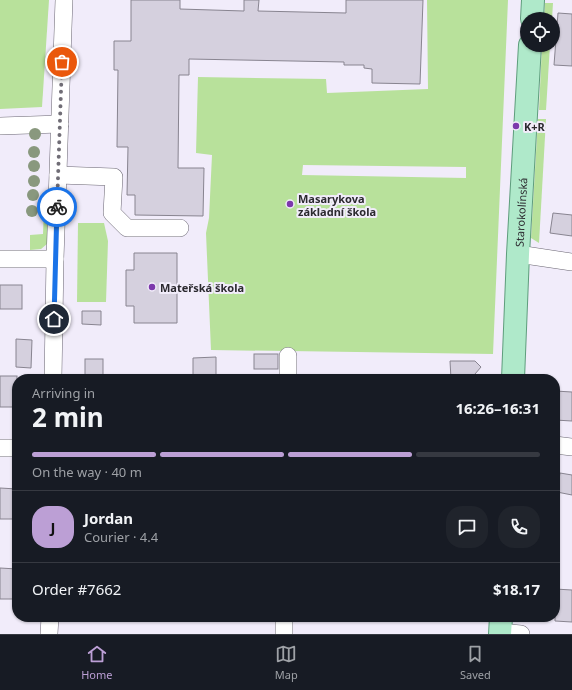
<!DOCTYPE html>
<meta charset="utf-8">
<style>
body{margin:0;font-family:"Noto Sans",sans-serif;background:#20242c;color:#f1f3f6;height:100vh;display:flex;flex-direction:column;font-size:15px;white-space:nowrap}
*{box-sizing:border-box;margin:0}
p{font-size:13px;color:#9ea1a6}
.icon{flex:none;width:22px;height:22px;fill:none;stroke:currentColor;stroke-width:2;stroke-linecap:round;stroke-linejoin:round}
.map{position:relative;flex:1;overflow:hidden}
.side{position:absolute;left:12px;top:374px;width:548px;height:248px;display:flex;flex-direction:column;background:#171b24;border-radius:16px;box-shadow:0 1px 3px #0004}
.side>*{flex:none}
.fabs{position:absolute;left:520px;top:12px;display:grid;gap:8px}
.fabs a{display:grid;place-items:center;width:40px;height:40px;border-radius:50%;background:#171b24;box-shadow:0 1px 3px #0004;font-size:20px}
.pin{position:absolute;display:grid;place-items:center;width:34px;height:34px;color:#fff;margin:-17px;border:2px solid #fff;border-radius:50%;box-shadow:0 1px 4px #0007}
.courier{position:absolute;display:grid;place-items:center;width:40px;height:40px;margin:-20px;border:3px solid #1a73e8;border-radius:50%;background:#fff;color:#222;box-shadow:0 1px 5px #0007}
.summary em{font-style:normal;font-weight:700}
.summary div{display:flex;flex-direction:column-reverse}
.summary{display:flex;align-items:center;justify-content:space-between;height:68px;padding:0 20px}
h1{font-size:26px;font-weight:700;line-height:30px}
.bar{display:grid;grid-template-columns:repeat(4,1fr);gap:6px 4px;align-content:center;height:48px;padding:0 20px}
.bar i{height:5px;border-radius:3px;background:#363941}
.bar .active{background:#bc9fd5}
.bar p{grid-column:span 4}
.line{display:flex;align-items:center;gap:10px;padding:0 20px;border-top:1px solid #363941}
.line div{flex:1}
.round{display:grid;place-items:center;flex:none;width:42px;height:42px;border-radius:16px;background:#20242c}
.dock{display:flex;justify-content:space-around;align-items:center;height:56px;border-top:1px solid #363941;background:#171b24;font-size:11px;color:#9ea1a6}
.dock a{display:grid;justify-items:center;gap:2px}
.dock .active{color:#bc9fd5}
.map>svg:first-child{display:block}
</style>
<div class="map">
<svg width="572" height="634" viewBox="0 0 572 634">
<rect width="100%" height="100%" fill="#f1ecfa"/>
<!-- green -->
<g fill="#b8e19b" fill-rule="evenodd">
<polygon points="0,0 49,0 42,107 0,109"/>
<path d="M427 0H508L493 354 211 350 206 233 209 218 212 155 196 153 198 77 326 79 327 93 428 89ZM303 165 466 167V178L302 175Z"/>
<polygon points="545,3 553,3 552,19 544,19"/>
<polygon points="542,45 550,45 546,110 539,110"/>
<polygon points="538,119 546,119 539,243 531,238"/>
<polygon points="44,208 47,208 49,211 47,244 41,249 30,250 30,235 43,234"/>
<polygon points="78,223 104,223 108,241 106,302 77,302"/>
</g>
<!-- building -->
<g fill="#d5d0de" stroke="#888490">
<polygon points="131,0 180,0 180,9 244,11 244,0 259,0 258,11 346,13 346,0 423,0 420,84 372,83 372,69 364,68 364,65 344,65 344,62 189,59 189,75 179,75 178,168 204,168 203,216 135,215 135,195 127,195 128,147 117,147 118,70 114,70 114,41 131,41"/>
<polygon points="558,13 572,14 572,66 554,65"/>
<polygon points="553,213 572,215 572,236 550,233"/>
<polygon points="134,253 177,253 177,323 134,323 134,306 126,306 126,270 134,270"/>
<rect x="0" y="285" width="22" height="24"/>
<polygon points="82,311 101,311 101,325 82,324"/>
<polygon points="16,339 32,340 31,368 16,367"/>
<rect x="254" y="354" width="24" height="15"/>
<polygon points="216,357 216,379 193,379 193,358"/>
<rect x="85" y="359" width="18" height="20"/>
<polygon points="450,361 475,361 481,367 475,374 475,379 451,379"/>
<rect x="0" y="376" width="17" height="31"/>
<polygon points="555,391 572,392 572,421 555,420"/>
<polygon points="560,473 572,475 572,495 557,492"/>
<polygon points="0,488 17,489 17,519 0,519"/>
<polygon points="0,568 17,569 17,599 0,599"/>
<polygon points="555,589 572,590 572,622 555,621"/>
</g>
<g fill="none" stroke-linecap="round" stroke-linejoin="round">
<defs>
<g id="minor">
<polyline points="0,126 60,124"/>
<polyline points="58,175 114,177 112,213 127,228 180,228"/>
<polyline points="518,254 572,262"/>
<polyline points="0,259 55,259"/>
<polyline points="53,379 55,259 64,0"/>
<polyline points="288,379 288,356"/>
<polyline points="555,445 572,447"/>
<polyline points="0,448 17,448"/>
<polyline points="500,632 521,634"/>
<polyline points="49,634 50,617"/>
<polyline points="284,634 284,617"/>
</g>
<g id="major">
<polyline points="532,19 533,0"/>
<path id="s1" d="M513 379 518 254 530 45"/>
<polyline points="500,634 501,617"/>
</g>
</defs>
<!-- minor casing -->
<use href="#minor" stroke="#6a6672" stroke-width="18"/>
<!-- major casing -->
<use href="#major" stroke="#5e9d7c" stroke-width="24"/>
<!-- minor -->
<use href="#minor" stroke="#fff" stroke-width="17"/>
<!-- major -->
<use href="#major" stroke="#afe9ca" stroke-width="22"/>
</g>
<!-- trees -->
<g fill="#89987e">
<circle cx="35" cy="134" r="6"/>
<circle cx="34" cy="152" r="6"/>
<circle cx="34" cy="166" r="6"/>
<circle cx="34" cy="181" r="6"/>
<circle cx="33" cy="195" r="6"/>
<circle cx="32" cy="211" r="6"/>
</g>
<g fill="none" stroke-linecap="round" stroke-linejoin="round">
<!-- done -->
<polyline stroke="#706d76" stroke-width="4" stroke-dasharray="0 7.2" points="57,207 62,62"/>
<!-- route -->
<polyline stroke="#1a73e8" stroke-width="5" points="54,319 57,207"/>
</g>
<!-- markers -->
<g fill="#7c38ac" stroke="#f1ecfa" stroke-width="1.5">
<circle cx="516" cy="126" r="4"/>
<circle cx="290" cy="204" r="4"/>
<circle cx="152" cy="287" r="4"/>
</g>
<g text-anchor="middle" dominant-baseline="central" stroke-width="4" stroke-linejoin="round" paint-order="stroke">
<!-- poi labels -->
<g font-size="11" font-weight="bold" fill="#2b292f" stroke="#f1ecfa" text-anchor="start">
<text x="524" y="126">K+R</text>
<text x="298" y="198">Masarykova<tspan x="298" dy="13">základní škola</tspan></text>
<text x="160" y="287">Mateřská škola</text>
</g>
<!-- street labels -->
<g font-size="11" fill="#2b292f" stroke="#f1ecfa">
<text stroke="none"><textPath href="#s1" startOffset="167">Starokolínská</textPath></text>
</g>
</g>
</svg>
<div class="fabs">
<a><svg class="icon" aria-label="locate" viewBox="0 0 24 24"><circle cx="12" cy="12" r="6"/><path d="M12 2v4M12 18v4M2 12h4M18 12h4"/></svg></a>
</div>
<div class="pin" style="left:62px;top:62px;background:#ea580c"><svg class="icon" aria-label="bag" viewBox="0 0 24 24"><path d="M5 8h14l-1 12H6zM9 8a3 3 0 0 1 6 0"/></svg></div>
<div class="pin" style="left:54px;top:319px;background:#1f2937"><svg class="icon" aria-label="home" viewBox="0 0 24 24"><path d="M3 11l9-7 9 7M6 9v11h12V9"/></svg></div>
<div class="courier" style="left:57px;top:207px"><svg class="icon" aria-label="bike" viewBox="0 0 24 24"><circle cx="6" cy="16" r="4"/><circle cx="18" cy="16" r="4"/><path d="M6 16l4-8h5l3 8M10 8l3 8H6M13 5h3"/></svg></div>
<section class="side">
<div class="summary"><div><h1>2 min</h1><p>Arriving in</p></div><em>16:26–16:31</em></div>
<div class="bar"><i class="active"></i><i class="active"></i><i class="active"></i><i></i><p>On the way · 40 m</p></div>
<div class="line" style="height:72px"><b class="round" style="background:#bc9fd5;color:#111">J</b><div><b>Jordan</b><p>Courier · 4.4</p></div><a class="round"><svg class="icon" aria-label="chat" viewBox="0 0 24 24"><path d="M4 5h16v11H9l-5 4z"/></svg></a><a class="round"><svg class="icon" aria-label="phone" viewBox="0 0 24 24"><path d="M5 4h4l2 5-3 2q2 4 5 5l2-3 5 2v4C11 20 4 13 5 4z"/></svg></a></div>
<div class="line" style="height:52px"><div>Order #7662</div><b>$18.17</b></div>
</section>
</div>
<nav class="dock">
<a class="active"><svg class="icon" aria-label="home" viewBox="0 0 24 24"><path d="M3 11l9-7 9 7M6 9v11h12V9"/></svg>Home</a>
<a><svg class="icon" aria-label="map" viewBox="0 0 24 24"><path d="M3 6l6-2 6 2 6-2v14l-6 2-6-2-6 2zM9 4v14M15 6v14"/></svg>Map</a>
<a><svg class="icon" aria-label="saved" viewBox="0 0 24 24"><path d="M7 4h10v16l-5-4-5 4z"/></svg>Saved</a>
</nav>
